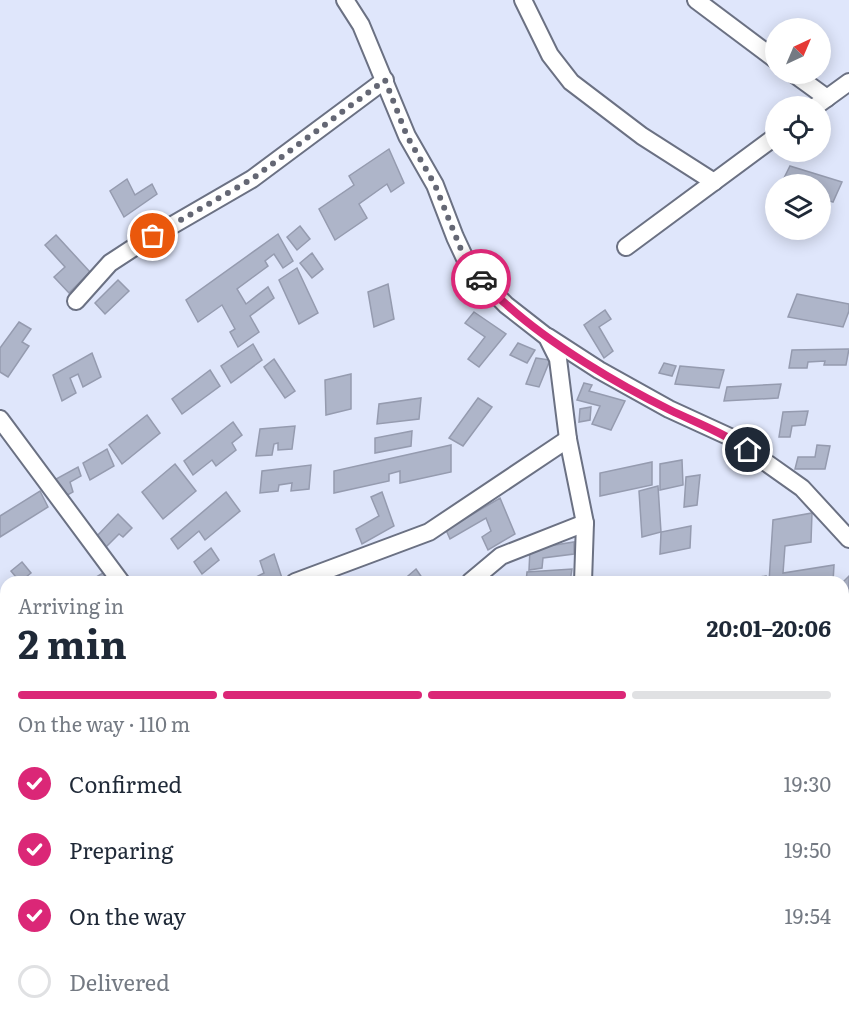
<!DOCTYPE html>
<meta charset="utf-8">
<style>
body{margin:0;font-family:Literata,serif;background:#f6f6f7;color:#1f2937;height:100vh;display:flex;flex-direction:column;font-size:22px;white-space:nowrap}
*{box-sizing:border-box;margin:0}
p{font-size:20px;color:#747a83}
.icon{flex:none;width:33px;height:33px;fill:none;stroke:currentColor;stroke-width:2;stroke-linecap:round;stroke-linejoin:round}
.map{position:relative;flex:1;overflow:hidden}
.side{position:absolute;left:0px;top:576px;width:849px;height:452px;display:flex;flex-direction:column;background:#fff;border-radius:18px 18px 0 0;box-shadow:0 3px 15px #0003}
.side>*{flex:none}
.needle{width:39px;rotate:44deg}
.tools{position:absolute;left:765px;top:18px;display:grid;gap:12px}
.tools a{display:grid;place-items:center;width:66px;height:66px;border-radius:50%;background:#fff;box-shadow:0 3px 15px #0003;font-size:30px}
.pin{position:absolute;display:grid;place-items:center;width:51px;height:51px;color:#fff;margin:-26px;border:3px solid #fff;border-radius:50%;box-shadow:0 2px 6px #0007}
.courier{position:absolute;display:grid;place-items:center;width:60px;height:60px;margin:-30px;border:4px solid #db2777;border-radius:50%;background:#fff;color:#222;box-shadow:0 2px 8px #0007}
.overview em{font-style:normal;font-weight:700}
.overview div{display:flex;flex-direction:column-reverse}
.overview{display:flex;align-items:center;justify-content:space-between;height:102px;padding:0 18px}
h1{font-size:39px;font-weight:700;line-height:45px}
.bar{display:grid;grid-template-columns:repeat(4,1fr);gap:9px 6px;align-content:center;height:72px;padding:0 18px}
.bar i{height:8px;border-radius:4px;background:#e0e1e3}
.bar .selected{background:#db2777}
.bar p{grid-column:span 4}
ol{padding:0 18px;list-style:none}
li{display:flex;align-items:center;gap:18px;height:66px}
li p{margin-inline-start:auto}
li .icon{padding:6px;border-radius:50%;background:#db2777;color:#fff;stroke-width:4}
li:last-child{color:#747a83}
li i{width:33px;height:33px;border:3px solid #e0e1e3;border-radius:50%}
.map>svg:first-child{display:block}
</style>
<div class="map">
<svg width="849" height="1027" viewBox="0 0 849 1027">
<rect width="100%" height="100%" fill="#dfe6fb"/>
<!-- building -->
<g fill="#aeb5c9" stroke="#959baf" stroke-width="1.5">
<polygon points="389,149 404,183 391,192 387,184 359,204 367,218 335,240 319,209 354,185 349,176"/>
<polygon points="790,166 842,182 833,202 820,198 820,184 781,184"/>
<polygon points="127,179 135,195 152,184 157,194 124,217 110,191"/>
<polygon points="300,226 310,239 297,250 287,237"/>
<polygon points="278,234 293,261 283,268 274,254 265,261 268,266 237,289 246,304 268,287 274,298 250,316 259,332 238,347 230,332 235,329 222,305 198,322 186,300"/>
<polygon points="56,235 90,272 69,293 54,277 65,267 45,245"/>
<polygon points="312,253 323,269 312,278 300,263"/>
<polygon points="297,268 318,313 299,324 279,280"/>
<polygon points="118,280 129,291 105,314 95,303"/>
<polygon points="388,284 394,319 374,327 368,292"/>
<polygon points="797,294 849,304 849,311 843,327 788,317"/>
<polygon points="605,310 611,319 599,327 613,351 604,358 584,325"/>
<polygon points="474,312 506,334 479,367 468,359 485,337 465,323"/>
<polygon points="19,322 31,329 22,342 29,346 8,377 0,372 0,348"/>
<polygon points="518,343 535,350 527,363 510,355"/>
<polygon points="253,344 262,360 231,383 221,366"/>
<polygon points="849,349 846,365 824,365 825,361 808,362 807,368 789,368 792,350"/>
<polygon points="92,353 101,377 83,387 78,374 70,378 76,393 62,401 53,375"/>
<polygon points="536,358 550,360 539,387 526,384"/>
<polygon points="274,359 295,391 285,398 264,367"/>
<polygon points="664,363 676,366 672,376 659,373"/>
<polygon points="680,366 724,370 719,388 675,384"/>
<polygon points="210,370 220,386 182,414 172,399"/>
<polygon points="351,374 351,409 326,415 325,380"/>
<polygon points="584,383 592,385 589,391 625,401 611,430 592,424 600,406 577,400"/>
<polygon points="781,384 778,398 724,401 727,387"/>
<polygon points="421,398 419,419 377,424 379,404"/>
<polygon points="478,398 492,407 463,446 449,438"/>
<polygon points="591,407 590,420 579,422 580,409"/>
<polygon points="808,411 805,425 792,426 790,437 779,437 783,412"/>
<polygon points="147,415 160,433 122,464 109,445"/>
<polygon points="233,422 242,435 232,443 236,450 216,466 212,460 193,475 184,461"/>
<polygon points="295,426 292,449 278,450 278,443 274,444 272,455 256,456 260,429"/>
<polygon points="412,431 411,446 375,453 375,438"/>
<polygon points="451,445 451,472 400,483 400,471 389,474 389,481 334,493 334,471"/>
<polygon points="817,445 830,446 825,469 795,469 798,457 815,457"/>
<polygon points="107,449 114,466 90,480 83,463"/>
<polygon points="682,460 683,485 660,490 660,464"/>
<polygon points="652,462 652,485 600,496 600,473"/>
<polygon points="175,464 196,491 163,519 142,492"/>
<polygon points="311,465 309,489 291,491 292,483 279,485 278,491 260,493 262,471"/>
<polygon points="78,467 81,476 70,482 73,492 64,497 56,479"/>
<polygon points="700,475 697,505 684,507 686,477"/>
<polygon points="658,486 661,532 642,537 639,491"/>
<polygon points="40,491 48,507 0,537 0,516"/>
<polygon points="226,492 240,511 205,540 199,531 178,549 171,539"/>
<polygon points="382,492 394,526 362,544 356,529 379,516 371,497"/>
<polygon points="500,498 515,534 488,550 482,537 491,531 486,518 450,539 446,530"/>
<polygon points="812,513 811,542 785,546 783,573 834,565 833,582 769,582 773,520"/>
<polygon points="118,514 132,528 123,537 119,534 106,547 96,537"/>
<polygon points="691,526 690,548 660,554 661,532"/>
<polygon points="574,542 574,554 543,558 542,568 529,570 530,549"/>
<polygon points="211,548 219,560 202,574 194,562"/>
<polygon points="274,554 282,578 274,582 246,582 264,573 260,561"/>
<polygon points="22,562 31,573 20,582 11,571"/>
<polygon points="416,569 425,582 401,582"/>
<polygon points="572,569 570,582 526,582 527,572"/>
<polygon points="106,571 111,582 88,582"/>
<polygon points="766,576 766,582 731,582"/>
<polygon points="849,576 849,600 843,595 843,582"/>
<rect x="843" y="621" width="6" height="22"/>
<polygon points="843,664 849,665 849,686 843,685"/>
<polygon points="5,772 6,806 0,810 0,776"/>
<polygon points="849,787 849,822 843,823 843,789"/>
<polygon points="6,822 6,840 0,845 0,827"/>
<polygon points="3,879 6,883 6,911 0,916 0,882"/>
<polygon points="20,1022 68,1022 66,1027 19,1027"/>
<polygon points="93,1022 131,1022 129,1027 91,1027"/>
<polygon points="162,1022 200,1022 199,1027 161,1027"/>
<polygon points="588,1022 604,1022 604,1027 587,1027"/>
<polygon points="729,1022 823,1022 822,1027 688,1027"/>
</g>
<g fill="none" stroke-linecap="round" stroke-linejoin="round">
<defs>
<g id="street">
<polyline points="345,0 361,25 407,136 435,185 455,237 469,267 506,305 547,337 558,359 568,439 585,523 583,582"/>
<polyline points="523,0 550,55 571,82 642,136 714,182"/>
<polyline points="696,0 776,60"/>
<polyline points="794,74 827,98"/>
<polyline points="816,106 849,82"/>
<polyline points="626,247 776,136"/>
<polyline points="76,301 110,263 133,248 252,179 385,80"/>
<polyline points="548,337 599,370 669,409 730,437 802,488 849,539"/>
<polyline points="0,419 121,582"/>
<polyline points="295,582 429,532 568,439"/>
<polyline points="470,582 501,556 585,523"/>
<polyline points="0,658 6,665"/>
<polyline points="0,764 6,760"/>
<polyline points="843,770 849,769"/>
<polyline points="843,936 849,935"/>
<polyline points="0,997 6,992"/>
<polyline points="421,1022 421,1027"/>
<polyline points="835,1022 836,1027"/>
<polyline points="575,1027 575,1022"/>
</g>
</defs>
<!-- street casing -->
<use href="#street" stroke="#6b7183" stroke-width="20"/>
<!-- street -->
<use href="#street" stroke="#fff" stroke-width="16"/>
</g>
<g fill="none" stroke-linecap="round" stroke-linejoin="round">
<!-- done -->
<polyline stroke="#646774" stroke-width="6" stroke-dasharray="0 10.8" points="153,236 252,179 385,80 407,136 435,185 462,252 470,267 481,279"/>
<!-- route -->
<path stroke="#db2777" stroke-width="8" d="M481 279C489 287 497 297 507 305 550 344 617 384 670 410 697 423 724 433 748 450"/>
</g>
</svg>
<div class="tools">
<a><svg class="needle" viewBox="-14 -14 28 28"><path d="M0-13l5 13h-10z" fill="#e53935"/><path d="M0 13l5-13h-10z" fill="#747a83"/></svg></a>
<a><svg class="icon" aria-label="locate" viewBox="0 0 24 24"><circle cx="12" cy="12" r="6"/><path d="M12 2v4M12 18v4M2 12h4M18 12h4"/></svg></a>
<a><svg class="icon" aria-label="layers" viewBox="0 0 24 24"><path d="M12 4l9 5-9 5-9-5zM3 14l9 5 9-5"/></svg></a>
</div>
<div class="pin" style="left:153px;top:236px;background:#ea580c"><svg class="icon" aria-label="bag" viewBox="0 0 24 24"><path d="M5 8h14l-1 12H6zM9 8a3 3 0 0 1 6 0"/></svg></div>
<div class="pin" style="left:748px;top:450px;background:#1f2937"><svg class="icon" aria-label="home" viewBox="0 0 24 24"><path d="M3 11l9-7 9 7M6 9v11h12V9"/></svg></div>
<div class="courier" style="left:481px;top:279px"><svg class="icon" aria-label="car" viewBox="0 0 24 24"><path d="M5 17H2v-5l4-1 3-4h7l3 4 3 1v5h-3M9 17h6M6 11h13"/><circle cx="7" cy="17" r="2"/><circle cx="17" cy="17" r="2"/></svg></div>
<section class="side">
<div class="overview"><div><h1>2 min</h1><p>Arriving in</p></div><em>20:01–20:06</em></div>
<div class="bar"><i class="selected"></i><i class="selected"></i><i class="selected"></i><i></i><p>On the way · 110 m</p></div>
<ol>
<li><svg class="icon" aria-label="check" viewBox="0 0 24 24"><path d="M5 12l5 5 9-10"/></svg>Confirmed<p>19:30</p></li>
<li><svg class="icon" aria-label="check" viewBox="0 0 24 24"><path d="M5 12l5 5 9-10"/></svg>Preparing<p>19:50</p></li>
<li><svg class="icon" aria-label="check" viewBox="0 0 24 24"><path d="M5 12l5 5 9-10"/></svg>On the way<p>19:54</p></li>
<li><i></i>Delivered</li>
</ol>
</section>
</div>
